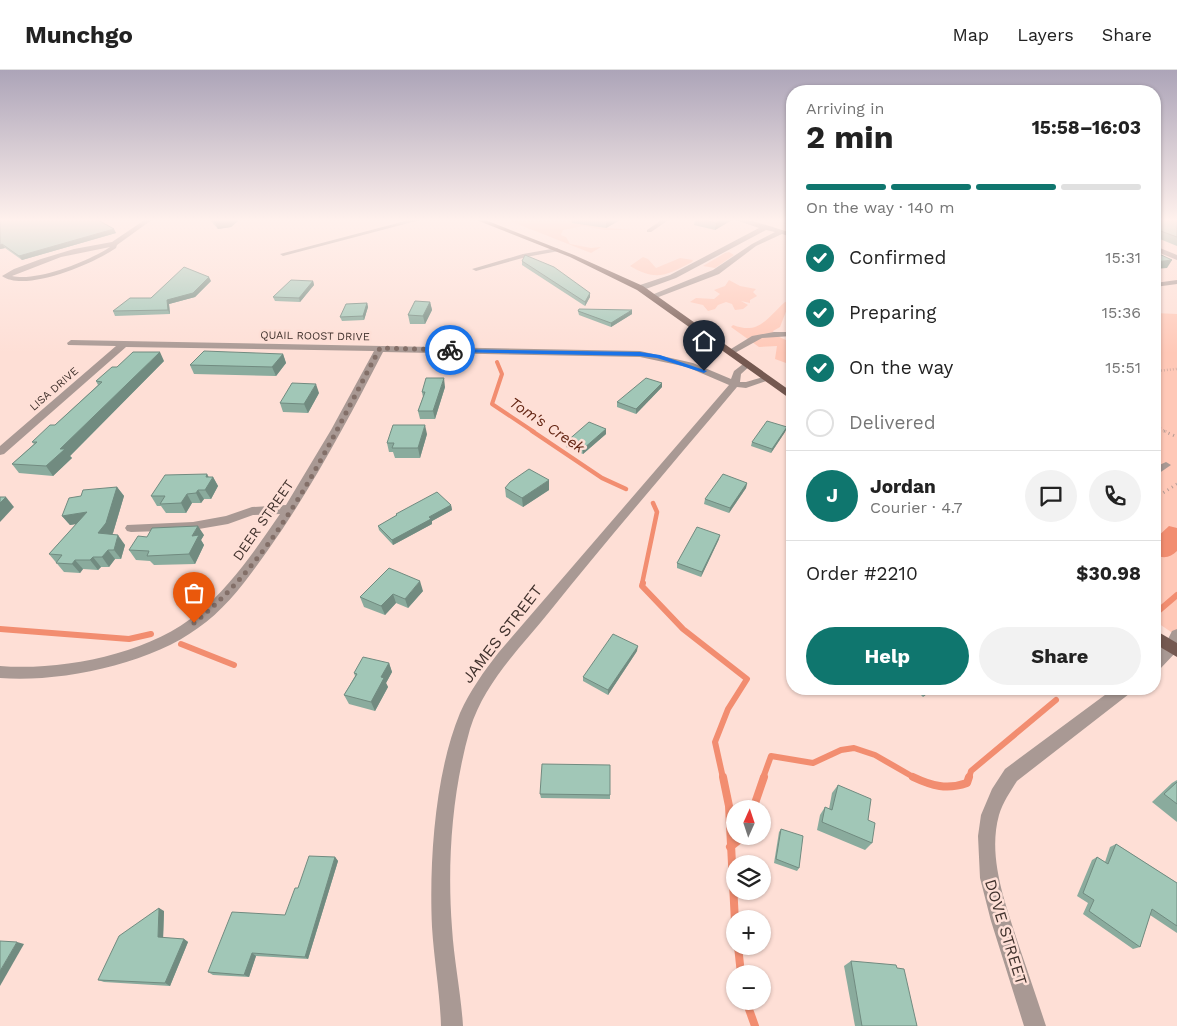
<!DOCTYPE html>
<meta charset="utf-8">
<style>
body{margin:0;font-family:"Work Sans",sans-serif;background:#f2f2f2;color:#222;height:100vh;display:flex;flex-direction:column;font-size:19px;white-space:nowrap}
*{box-sizing:border-box;margin:0}
p{font-size:16px;color:#767676}
.icon{flex:none;width:28px;height:28px;fill:none;stroke:currentColor;stroke-width:2;stroke-linecap:round;stroke-linejoin:round}
.map{position:relative;flex:1;overflow:hidden}
.drawer{position:absolute;left:786px;top:15px;width:375px;height:610px;display:flex;flex-direction:column;background:#fff;border-radius:20px;box-shadow:0 1px 4px #0004}
.drawer>*{flex:none}
.needle{width:32px;rotate:3deg}
.buttons{position:absolute;left:726px;top:730px;display:grid;gap:10px}
.buttons a{display:grid;place-items:center;width:45px;height:45px;border-radius:50%;background:#fff;box-shadow:0 1px 4px #0004;font-size:25px}
.pin{position:absolute;display:grid;place-items:center;width:42px;height:42px;color:#fff;margin:-51px -21px;border-radius:50% 50% 50% 0;rotate:-45deg;box-shadow:0 0 5px #0007}
.pin .icon{rotate:45deg}
.courier{position:absolute;display:grid;place-items:center;width:50px;height:50px;margin:-25px;border:4px solid #1a73e8;border-radius:50%;background:#fff;color:#222;box-shadow:0 1px 6px #0007}
.head em{font-style:normal;font-weight:700}
.head div{display:flex;flex-direction:column-reverse}
.head{display:flex;align-items:center;justify-content:space-between;height:85px;padding:0 20px}
h1{font-size:32px;font-weight:700;line-height:38px}
.bar{display:grid;grid-template-columns:repeat(4,1fr);gap:8px 5px;align-content:center;height:60px;padding:0 20px}
.bar i{height:6px;border-radius:4px;background:#e0e0e0}
.bar .active{background:#0f766e}
.bar p{grid-column:span 4}
.line{display:flex;align-items:center;gap:12px;padding:0 20px;border-top:1px solid #e0e0e0}
.line div{flex:1}
.round{display:grid;place-items:center;flex:none;width:52px;height:52px;border-radius:26px;background:#f2f2f2}
ol{padding:0 20px;list-style:none}
li{display:flex;align-items:center;gap:15px;height:55px}
li p{margin-inline-start:auto}
li .icon{padding:5px;border-radius:50%;background:#0f766e;color:#fff;stroke-width:4}
li:last-child{color:#767676}
li i{width:28px;height:28px;border:2px solid #e0e0e0;border-radius:50%}
.button{display:flex;gap:10px;margin-top:auto;padding:10px 20px}
.button a{flex:1;height:58px;border-radius:30px;background:#0f766e;color:#fff;font-size:20px;font-weight:700;line-height:58px;text-align:center}
.button a+a{background:#f2f2f2;color:#222}
header{display:flex;align-items:center;gap:30px;box-sizing:border-box;height:70px;padding:0 25px;background:#fff;border-bottom:1px solid #e0e0e0}
header strong{font-size:24px}
nav{display:flex;gap:28px;margin-inline-start:auto;font-size:18px}
.map>svg:first-child{display:block}
</style>
<header>
<strong>Munchgo</strong>
<nav><a>Map</a><a>Layers</a><a>Share</a></nav>
</header>
<div class="map">
<svg width="1177" height="956" viewBox="0 0 1177 956">
<rect width="100%" height="100%" fill="#fedfd6"/>
<!-- green -->
<g fill="#ffc8b7">
<polygon points="505,149 596,149 599,157 630,160 605,160 583,156 563,160 561,165 566,167 570,174 591,178 601,177 591,183"/>
<polygon points="729,182 734,185 715,198 703,196 725,183"/>
<path d="M643 187 648 189 656 198 680 188 693 190 692 192C667 205 657 212 630 196Z"/>
<polygon points="729,210 740,216 756,219 753,222 757,226 750,230 750,233 741,231 748,235 743,239 735,240 732,234 726,232 718,235 715,239 708,241 703,235 690,232 696,228 714,229 720,224 714,220 725,216"/>
<path d="M790 231 780 257 773 261 775 265 788 271 786 277 791 283 786 293 775 289 777 276 759 277 731 257 733 255C759 265 766 249 785 232Z"/>
<polygon points="1155,243 1177,244 1177,566 1155,551"/>
</g>
<!-- water -->
<path fill="#f28d70" d="M1169 456 1177 458V481C1171 487 1163 490 1155 484V469Z"/>
<g fill="none" stroke-linecap="round" stroke-linejoin="round">
<!-- stream-far3 -->
<polyline stroke="#f28d70" stroke-width="4" points="497,292 502,304 492,334 534,362"/>
<!-- stream-far2 -->
<g stroke="#f28d70" stroke-width="4.5">
<polyline points="532,361 602,408 626,419"/>
<polyline points="642,514 657,442 653,433"/>
</g>
<!-- stream-far1 -->
<g stroke="#f28d70" stroke-width="6">
<polyline points="643,513 642,516 683,559 747,609 728,639 715,672 723,708"/>
<polyline points="1156,543 1177,525"/>
<polyline points="0,559 129,569 151,564"/>
<polyline points="181,574 234,595"/>
<polyline points="763,708 771,686 813,693 841,680 854,678 875,685 915,708"/>
<polyline points="969,708 971,701 1056,630"/>
</g>
<!-- stream -->
<g stroke="#f28d70" stroke-width="8">
<polyline points="723,707 729,736 735,852"/>
<path d="M913 707C932 716 947 720 967 713L969 707"/>
<polyline points="753,739 764,707"/>
<polyline points="730,777 744,766"/>
<polyline points="738,876 741,904"/>
<polyline points="746,931 755,956"/>
</g>
<!-- path-far2 -->
<polyline stroke="#b49b94" stroke-width="2" stroke-dasharray="0.5 2" stroke-linecap="butt" points="784,153 791,149"/>
<!-- path-far1 -->
<g stroke="#b49b94" stroke-width="2.5" stroke-dasharray="0.5 2.5" stroke-linecap="butt">
<polyline points="1155,301 1177,299"/>
<polyline points="1155,356 1167,362"/>
</g>
<!-- path -->
<g stroke="#b49b94" stroke-width="3" stroke-dasharray="1 4" stroke-linecap="butt">
<polyline points="1164,361 1177,367"/>
<polyline points="1155,428 1177,414"/>
</g>
<!-- minor -->
<g fill="#a99994" fill-rule="evenodd">
<path d="M146 149H153L117 175 116 178C95 193 25 223 2 206L14 199 41 189 74 179 112 172ZM110 177C89 191 37 212 12 206L61 187Z"/>
<polygon points="413,149 424,149 283,186 280,184"/>
<polygon points="663,149 670,149 651,162 647,162 647,160"/>
<path d="M733 149C753 149 773 158 792 163V167L782 164 756 176 719 204 656 228 649 226 713 200 752 174 775 162 766 160 676 208 643 220H637V216L670 205 759 158Z"/>
<polygon points="1155,176 1177,185 1177,190 1155,181"/>
<polygon points="557,178 560,180 559,181 526,187 476,201 472,199 523,184"/>
<polygon points="1177,210 1177,214 1155,217 1155,213"/>
<polygon points="774,262 792,262 792,266 762,268 733,284 726,282 752,266"/>
<path d="M71 270 640 281 693 293 731 309 734 301 747 291 752 294 741 304 740 312H746L767 306 772 309 746 318 737 317C675 391 611 465 550 541 521 577 484 613 470 659 452 722 447 793 452 858 454 891 461 923 463 956H441C440 923 434 890 432 857 429 792 435 703 460 643 470 621 484 601 499 582L729 315 687 297 640 287 383 282C348 350 312 418 268 480 248 508 227 538 198 558 150 594 59 613 0 608V596C62 601 150 584 198 543 231 516 256 479 280 444L253 445 228 454 193 460 131 462 127 461 125 458 127 455 193 452 226 446 252 437 286 435 331 360 374 281 126 277 4 384 0 385V376L116 276 68 275 67 273Z"/>
<polygon points="1166,392 1171,395 1155,406 1155,397"/>
<polygon points="1177,559 1177,581 1160,599 1155,601 1155,585 1166,573 1172,561"/>
<path d="M1113 619H1132L1129 624 1017 711C1010 722 1003 732 999 745 987 788 1006 835 1019 876 1028 902 1037 929 1046 956H1024L991 851 980 808 978 766 981 745 992 719 1005 699Z"/>
</g>
<!-- major -->
<g fill="#755951" fill-rule="evenodd">
<polygon points="474,149 483,149 574,185 643,216 792,322 792,329 789,328 637,220 570,187"/>
<polygon points="1155,560 1177,573 1177,587 1155,574"/>
</g>
</g>
<!-- wall -->
<g fill="#8aab9d">
<polygon points="0,149 102,149 98,150 116,163 22,190 5,178 0,179"/>
<polygon points="209,149 238,149 238,151 231,157 218,159"/>
<polygon points="569,149 622,149 606,158 572,153 572,150"/>
<polygon points="695,149 732,149 732,150 715,160 694,155"/>
<polygon points="1155,149 1177,149 1177,176 1155,167"/>
<polygon points="522,191 590,227 585,236 522,195"/>
<polygon points="211,211 195,227 169,234 170,244 115,246 113,241 151,228"/>
<polygon points="313,211 314,215 300,232 275,231 273,227"/>
<polygon points="792,227 792,244 787,240 788,234"/>
<polygon points="430,232 432,240 425,254 410,254 408,245"/>
<polygon points="367,233 368,237 364,250 342,251 340,247"/>
<polygon points="578,241 632,244 611,257 579,245"/>
<polygon points="792,263 792,272 790,270"/>
<polygon points="283,284 286,293 276,306 194,304 190,295"/>
<polygon points="164,291 70,386 72,388 53,406 19,403 12,394 34,374 32,372 55,355 98,315 96,311 117,297"/>
<polygon points="445,317 435,349 420,349 418,341 423,327 422,322"/>
<polygon points="662,317 636,344 617,337 617,332"/>
<polygon points="319,323 308,343 283,342 280,333"/>
<polygon points="787,357 785,362 771,383 751,376 752,372"/>
<polygon points="606,359 606,364 583,384 566,377 566,372"/>
<polygon points="427,364 420,388 395,388 393,382 389,382 387,373"/>
<polygon points="209,407 213,407 218,416 211,429 204,429 201,433 192,433 186,443 166,443 161,436 157,436 151,426"/>
<polygon points="747,413 746,418 729,443 704,434 705,429"/>
<polygon points="117,417 124,426 113,463 112,465 125,475 121,489 115,489 109,497 101,497 98,500 83,499 80,503 64,502 49,484 76,454 70,455 62,446 81,426"/>
<polygon points="505,418 549,420 523,437 506,427"/>
<polygon points="451,435 452,440 432,451 432,454 393,475 379,460 378,456 396,446 396,444"/>
<polygon points="204,465 201,470 204,475 195,494 154,495 150,491 136,490 129,480 147,467"/>
<polygon points="719,469 701,507 677,498 677,493"/>
<polygon points="423,521 408,538 396,533 385,545 364,537 360,527"/>
<polygon points="637,581 608,625 583,611 583,607"/>
<polygon points="389,593 392,602 386,613 388,617 375,641 349,634 344,625 355,606 354,603"/>
<polygon points="905,619 941,619 931,625 928,623 923,627 917,621 912,625"/>
<polygon points="610,695 610,729 541,728 540,724"/>
<polygon points="1177,710 1177,752 1152,732 1172,713"/>
<polygon points="838,715 868,750 872,773 865,780 817,760 820,745 825,737 829,739 832,723"/>
<polygon points="781,759 799,798 797,801 774,793 779,762"/>
<polygon points="1116,774 1177,813 1177,863 1150,845 1140,877 1133,879 1083,844 1088,833 1077,826 1092,790 1097,787 1105,792 1110,777"/>
<polygon points="335,787 338,791 308,889 256,886 249,907 213,905 208,902 285,845 298,818"/>
<polygon points="164,841 163,868 184,869 188,872 170,916 104,912 98,910"/>
<polygon points="851,891 917,956 855,956 844,896"/>
</g>
<!-- shaded-wall -->
<g fill="#718b80">
<polygon points="228,149 238,149 238,151 231,157 218,159 215,152"/>
<polygon points="610,149 622,149 606,158 606,151"/>
<polygon points="722,149 732,149 732,150 715,160 716,153"/>
<polygon points="114,159 116,163 22,190 19,186"/>
<polygon points="2,174 5,178 0,179 0,175"/>
<polygon points="1172,190 1167,198 1155,199 1155,192"/>
<polygon points="209,207 211,211 195,227 169,234 170,244 168,240 167,230"/>
<polygon points="313,211 314,215 300,232 299,228"/>
<polygon points="590,223 590,227 585,236 585,232"/>
<polygon points="430,232 432,240 425,254 423,246"/>
<polygon points="367,233 368,237 364,250 363,246"/>
<polygon points="632,240 632,244 611,257 611,253"/>
<polygon points="160,282 164,291 70,386 72,388 53,406 46,396 60,379"/>
<polygon points="283,284 286,293 276,306 272,297"/>
<polygon points="444,308 445,317 435,349 433,341"/>
<polygon points="662,313 662,317 636,344 636,339"/>
<polygon points="316,314 319,323 308,343 304,334"/>
<polygon points="425,355 427,364 420,388 418,378"/>
<polygon points="787,357 785,362 771,383 772,379"/>
<polygon points="606,359 606,364 583,384 583,379"/>
<polygon points="207,404 211,411 213,407 218,416 211,429 205,420 206,407"/>
<polygon points="549,410 549,420 523,437 522,428"/>
<polygon points="747,413 746,418 729,443 730,438"/>
<polygon points="117,417 124,426 113,463 106,472 98,463"/>
<polygon points="198,420 204,429 201,433 196,423"/>
<polygon points="187,424 192,433 186,443 181,433"/>
<polygon points="6,427 14,437 0,452 0,433"/>
<polygon points="451,435 452,440 432,451 432,454 393,475 392,470 429,447"/>
<polygon points="87,442 95,451 70,455 62,446"/>
<polygon points="198,456 204,465 201,470 204,475 195,494 189,484 192,466"/>
<polygon points="118,465 125,475 121,489 114,480"/>
<polygon points="720,465 719,469 701,507 702,502"/>
<polygon points="108,480 115,489 109,497 102,487"/>
<polygon points="93,487 101,497 98,500 90,490"/>
<polygon points="75,490 83,499 80,503 72,494"/>
<polygon points="420,511 423,521 408,538 405,529"/>
<polygon points="393,524 396,533 385,545 381,536"/>
<polygon points="638,576 637,581 608,625 608,620"/>
<polygon points="389,593 392,602 386,613 388,617 375,641 371,632 381,607"/>
<polygon points="916,619 919,619 917,621 912,625"/>
<polygon points="929,619 931,619 928,623 923,627"/>
<polygon points="936,619 941,619 931,625"/>
<polygon points="335,787 338,791 308,889 305,887"/>
<polygon points="159,838 164,841 163,870 158,867"/>
<polygon points="184,869 188,872 170,916 165,913"/>
<polygon points="17,872 24,874 0,916 0,901"/>
<polygon points="252,883 256,886 249,907 244,905"/>
</g>
<!-- building -->
<g fill="#a1c7b7" stroke="#718b80">
<polygon points="0,149 96,149 114,159 19,186 2,174 0,175"/>
<polygon points="213,149 228,149 215,152"/>
<polygon points="593,149 610,149 606,151"/>
<polygon points="701,149 722,149 716,153"/>
<polygon points="1155,149 1177,149 1177,167 1158,160 1155,157"/>
<polygon points="1155,182 1172,190 1155,192"/>
<polygon points="525,185 554,197 590,223 585,232 522,191"/>
<polygon points="184,197 209,207 193,223 167,230 168,240 113,241 130,228 151,228"/>
<polygon points="291,210 313,211 299,228 273,227"/>
<polygon points="792,227 792,237 788,234"/>
<polygon points="415,231 430,232 423,246 408,245"/>
<polygon points="367,233 363,246 340,247 346,234"/>
<polygon points="579,239 632,240 611,253 578,241"/>
<polygon points="204,281 283,284 272,297 190,295"/>
<polygon points="133,282 160,282 60,379 65,379 46,396 12,394 37,372 32,372 50,355 55,355 102,312 96,311 112,297 117,297"/>
<polygon points="426,308 444,308 433,341 418,341 425,322 422,322"/>
<polygon points="646,308 662,313 636,339 617,332"/>
<polygon points="292,313 316,314 304,334 280,333"/>
<polygon points="767,351 787,357 772,379 752,372"/>
<polygon points="589,352 606,359 583,379 566,372"/>
<polygon points="393,355 425,355 418,378 392,378 394,373 387,373"/>
<polygon points="529,399 549,410 522,428 505,418 510,412"/>
<polygon points="207,404 206,407 213,407 205,420 198,420 196,423 187,424 181,433 160,434 165,426 151,426 165,405"/>
<polygon points="723,404 747,413 730,438 705,429"/>
<polygon points="117,417 106,453 98,463 118,465 114,480 108,480 102,487 93,487 90,490 75,490 72,494 56,493 62,485 49,484 87,442 62,446 69,428 81,426 83,420"/>
<polygon points="437,422 451,435 429,447 431,449 392,470 378,456 397,445 396,444"/>
<polygon points="0,427 6,427 0,433"/>
<polygon points="198,456 192,466 199,465 189,484 147,486 149,481 129,480 138,466 147,467 152,458"/>
<polygon points="697,457 720,465 702,502 677,493"/>
<polygon points="389,498 420,511 405,529 393,524 381,536 360,527"/>
<polygon points="613,564 638,576 608,620 583,607"/>
<polygon points="363,587 389,593 381,607 384,608 371,632 344,625 357,604 354,603"/>
<polygon points="542,694 610,695 610,725 540,724"/>
<polygon points="1177,712 1177,734 1164,724"/>
<polygon points="838,715 871,729 868,750 875,753 872,773 822,752 825,737 832,740"/>
<polygon points="781,759 803,766 799,798 776,789"/>
<polygon points="1116,774 1177,813 1177,856 1152,839 1140,877 1089,841 1094,830 1083,823 1097,787 1108,794"/>
<polygon points="309,786 335,787 305,887 252,883 244,905 208,902 232,842 285,845 295,818 298,818"/>
<polygon points="159,838 158,867 184,869 165,913 98,910 119,866"/>
<polygon points="0,871 17,872 0,901"/>
<polygon points="851,891 896,895 897,898 904,899 917,956 862,956"/>
</g>
<!-- sky -->
<linearGradient id="sky" x2="0" y2="1"><stop stop-color="#aca4b8"/><stop offset="0.53" stop-color="#fff1ed"/><stop offset="1" stop-color="#fff1ed" stop-opacity="0"/></linearGradient>
<rect width="1177" height="283" fill="url(#sky)"/>
<!-- route -->
<polygon fill="#1a73e8" points="448,279 640,282 660,285 707,301 704,303 657,288 640,286 450,282"/>
<g fill="none" stroke-linecap="round" stroke-linejoin="round">
<!-- done -->
<path stroke="#836f68" stroke-width="5" stroke-dasharray="0 9" d="M194 553C281 483 328 375 380 278L450 280"/>
</g>
<g text-anchor="middle" dominant-baseline="central" stroke-width="5" stroke-linejoin="round" paint-order="stroke">
<!-- far-street labels -->
<g font-size="11" fill="#41322d" stroke="#fedfd6">
<text transform="translate(315 266) rotate(1)">QUAIL ROOST DRIVE</text>
<text transform="translate(54 319) rotate(-41)">LISA DRIVE</text>
</g>
<!-- street labels -->
<g font-size="14" fill="#41322d" stroke="#fedfd6">
<text transform="translate(263 450) rotate(-55)">DEER STREET</text>
</g>
<!-- water labels -->
<g font-size="15" font-style="italic" fill="#652614" stroke="#fedfd6">
<text transform="translate(547 355) rotate(34)">Tom's Creek</text>
</g>
<!-- near-street labels -->
<g font-size="16" fill="#41322d" stroke="#fedfd6">
<text transform="translate(502 564) rotate(-52)">JAMES STREET</text>
<text transform="translate(1006 862) rotate(73)">DOVE STREET</text>
</g>
</g>
</svg>
<div class="buttons">
<a><svg class="needle" viewBox="-14 -14 28 28"><path d="M0-13l5 13h-10z" fill="#e53935"/><path d="M0 13l5-13h-10z" fill="#767676"/></svg></a>
<a><svg class="icon" aria-label="layers" viewBox="0 0 24 24"><path d="M12 4l9 5-9 5-9-5zM3 14l9 5 9-5"/></svg></a>
<a>+</a>
<a>−</a>
</div>
<div class="pin" style="left:194px;top:553px;background:#ea580c"><svg class="icon" aria-label="bag" viewBox="0 0 24 24"><path d="M5 8h14l-1 12H6zM9 8a3 3 0 0 1 6 0"/></svg></div>
<div class="pin" style="left:704px;top:301px;background:#1f2937"><svg class="icon" aria-label="home" viewBox="0 0 24 24"><path d="M3 11l9-7 9 7M6 9v11h12V9"/></svg></div>
<div class="courier" style="left:450px;top:280px"><svg class="icon" aria-label="bike" viewBox="0 0 24 24"><circle cx="6" cy="16" r="4"/><circle cx="18" cy="16" r="4"/><path d="M6 16l4-8h5l3 8M10 8l3 8H6M13 5h3"/></svg></div>
<section class="drawer">
<div class="head"><div><h1>2 min</h1><p>Arriving in</p></div><em>15:58–16:03</em></div>
<div class="bar"><i class="active"></i><i class="active"></i><i class="active"></i><i></i><p>On the way · 140 m</p></div>
<ol>
<li><svg class="icon" aria-label="check" viewBox="0 0 24 24"><path d="M5 12l5 5 9-10"/></svg>Confirmed<p>15:31</p></li>
<li><svg class="icon" aria-label="check" viewBox="0 0 24 24"><path d="M5 12l5 5 9-10"/></svg>Preparing<p>15:36</p></li>
<li><svg class="icon" aria-label="check" viewBox="0 0 24 24"><path d="M5 12l5 5 9-10"/></svg>On the way<p>15:51</p></li>
<li><i></i>Delivered</li>
</ol>
<div class="line" style="height:90px"><b class="round" style="background:#0f766e;color:#fff">J</b><div><b>Jordan</b><p>Courier · 4.7</p></div><a class="round"><svg class="icon" aria-label="chat" viewBox="0 0 24 24"><path d="M4 5h16v11H9l-5 4z"/></svg></a><a class="round"><svg class="icon" aria-label="phone" viewBox="0 0 24 24"><path d="M5 4h4l2 5-3 2q2 4 5 5l2-3 5 2v4C11 20 4 13 5 4z"/></svg></a></div>
<div class="line" style="height:65px"><div>Order #2210</div><b>$30.98</b></div>
<div class="button"><a>Help</a><a>Share</a></div>
</section>
</div>
